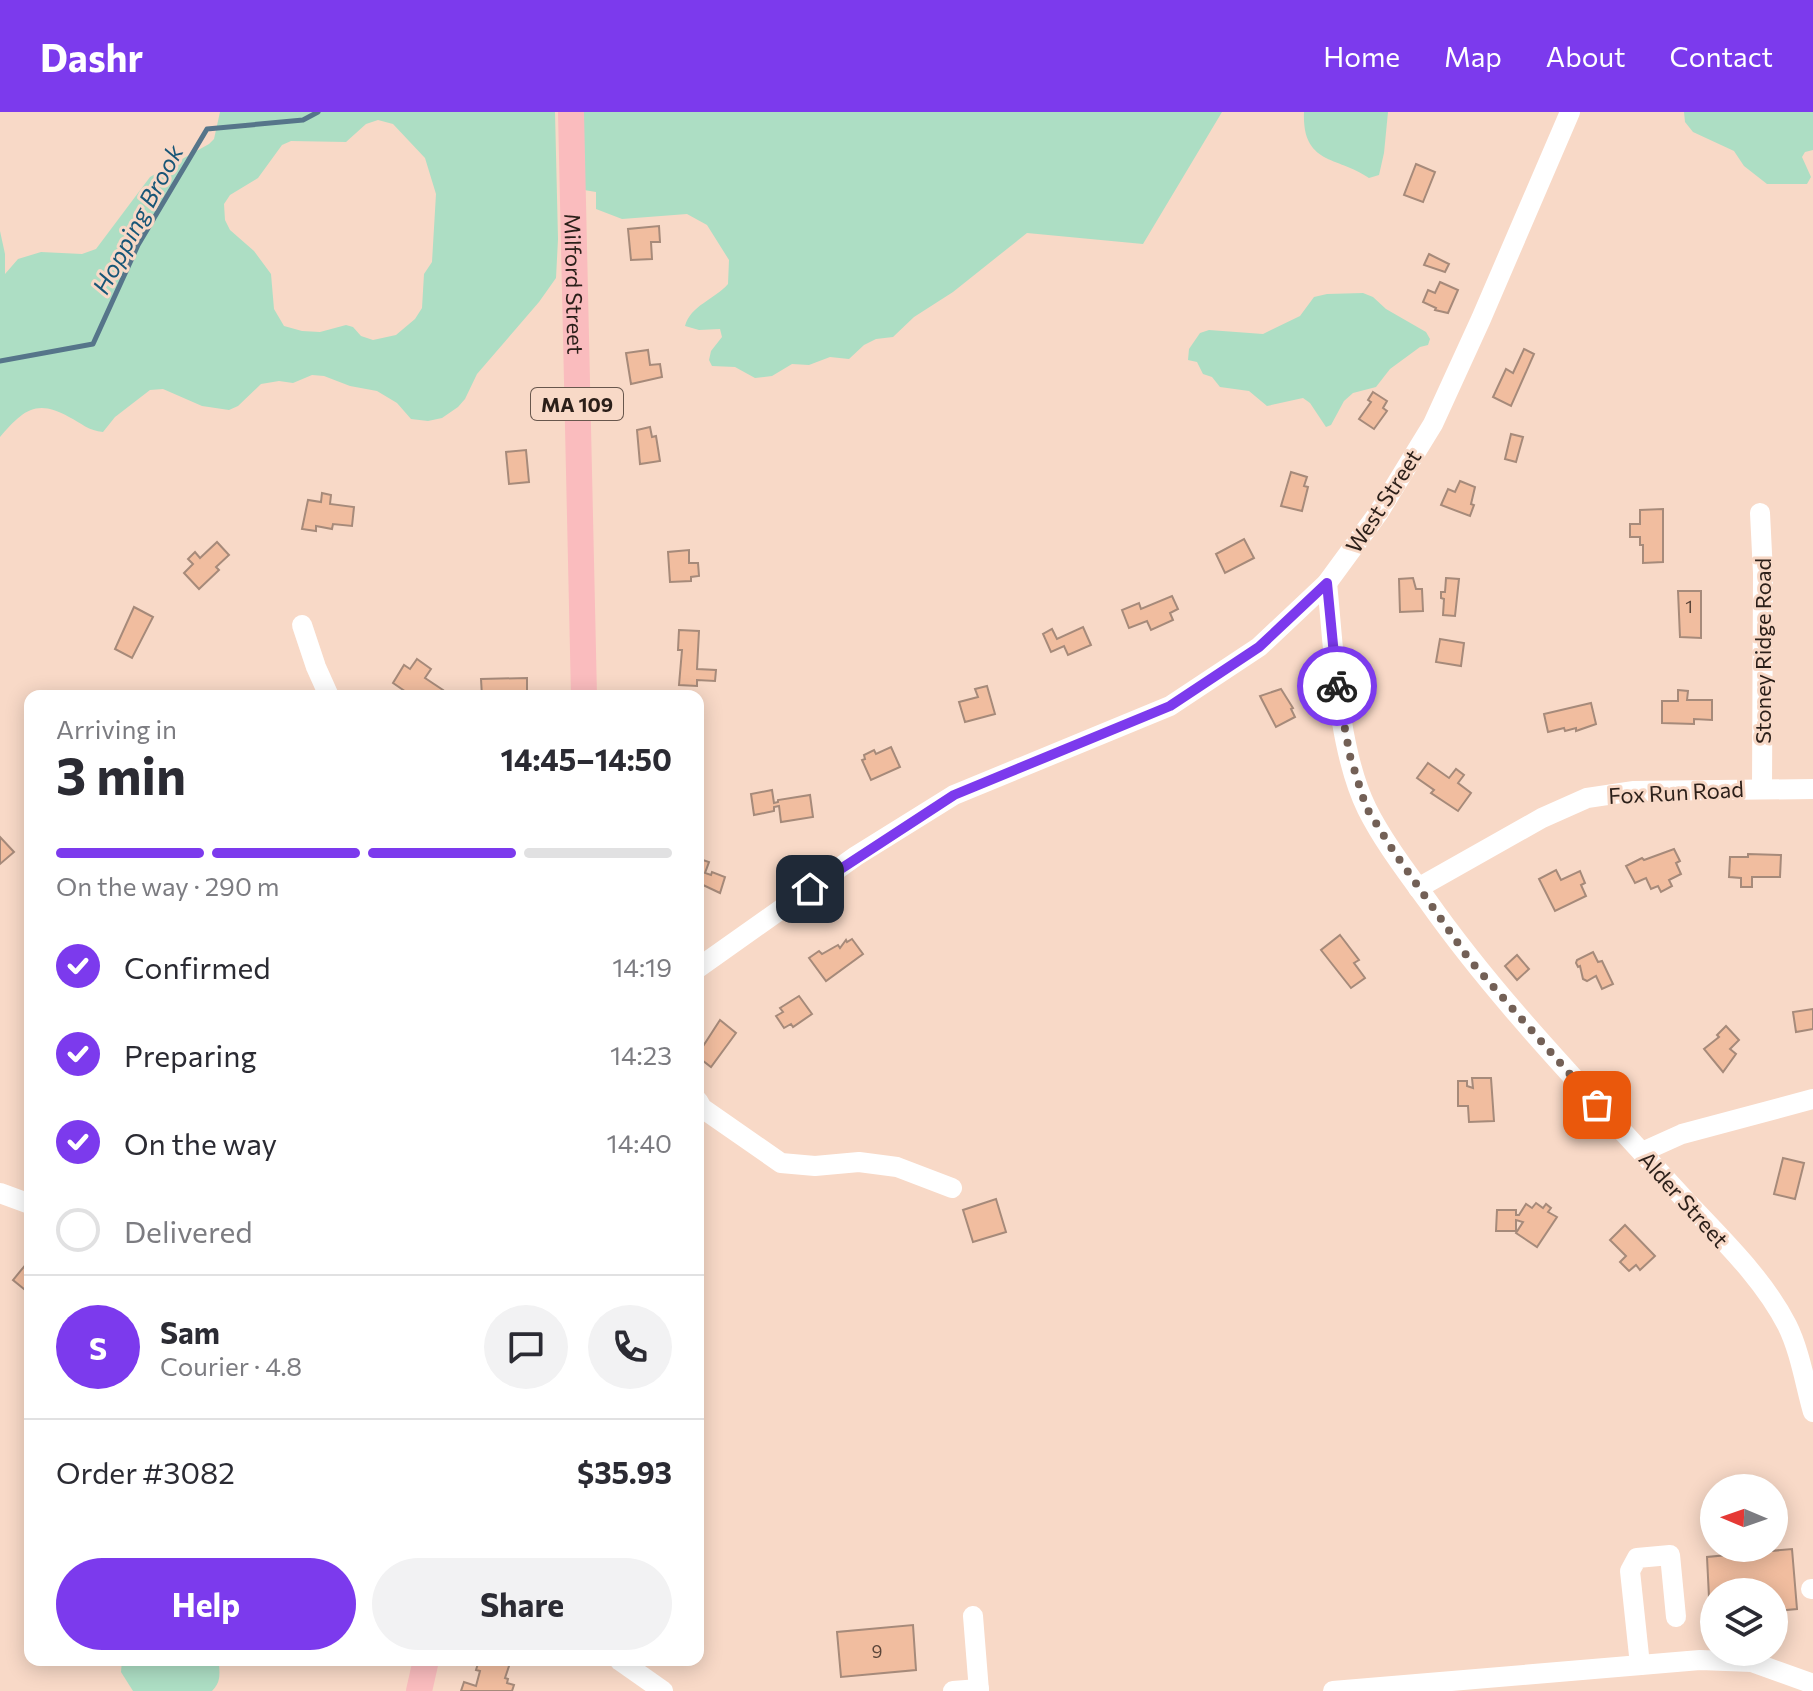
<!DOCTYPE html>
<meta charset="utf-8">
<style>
body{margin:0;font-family:Commissioner,sans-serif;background:#f2f2f3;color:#2b2b33;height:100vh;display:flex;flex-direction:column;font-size:30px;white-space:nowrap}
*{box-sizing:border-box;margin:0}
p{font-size:26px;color:#7c7c81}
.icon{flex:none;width:44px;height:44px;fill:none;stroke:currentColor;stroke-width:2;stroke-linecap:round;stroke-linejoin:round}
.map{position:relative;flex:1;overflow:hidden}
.drawer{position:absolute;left:24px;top:578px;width:680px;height:976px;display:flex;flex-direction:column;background:#fff;border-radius:16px;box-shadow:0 4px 20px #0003}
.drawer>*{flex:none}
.needle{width:52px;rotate:272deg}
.controls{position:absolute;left:1700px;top:1362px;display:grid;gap:16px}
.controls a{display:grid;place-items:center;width:88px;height:88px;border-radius:50%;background:#fff;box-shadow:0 4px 20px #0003;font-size:40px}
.pin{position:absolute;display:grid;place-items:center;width:68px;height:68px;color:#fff;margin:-34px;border-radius:16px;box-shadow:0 4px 12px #0006}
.courier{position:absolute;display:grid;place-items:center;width:80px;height:80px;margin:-40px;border:6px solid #7c3aed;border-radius:50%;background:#fff;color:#222;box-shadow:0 2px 10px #0007}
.summary em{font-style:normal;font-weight:700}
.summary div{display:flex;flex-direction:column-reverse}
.summary{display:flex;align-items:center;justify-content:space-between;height:136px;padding:0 32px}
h1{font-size:52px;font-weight:700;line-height:60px}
.bar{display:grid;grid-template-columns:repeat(4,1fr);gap:12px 8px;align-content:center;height:96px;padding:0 32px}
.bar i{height:10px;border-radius:6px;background:#e1e1e2}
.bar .selected{background:#7c3aed}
.bar p{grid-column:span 4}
.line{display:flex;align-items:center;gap:20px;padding:0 32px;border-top:2px solid #e1e1e2}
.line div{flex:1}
.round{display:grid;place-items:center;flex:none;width:84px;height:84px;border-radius:42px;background:#f2f2f3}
ol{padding:0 32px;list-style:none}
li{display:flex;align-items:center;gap:24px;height:88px}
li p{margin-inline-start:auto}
li .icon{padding:8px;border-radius:50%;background:#7c3aed;color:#fff;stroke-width:4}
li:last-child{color:#7c7c81}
li i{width:44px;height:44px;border:4px solid #e1e1e2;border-radius:50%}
.cta{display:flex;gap:16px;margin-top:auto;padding:16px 32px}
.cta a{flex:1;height:92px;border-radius:48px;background:#7c3aed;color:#fff;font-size:32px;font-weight:700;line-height:92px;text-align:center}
.cta a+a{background:#f2f2f3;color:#2b2b33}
header{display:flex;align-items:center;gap:48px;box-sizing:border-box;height:112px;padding:0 40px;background:#7c3aed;color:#fff}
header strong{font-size:38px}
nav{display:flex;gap:44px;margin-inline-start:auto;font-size:28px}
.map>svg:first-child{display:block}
</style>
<header>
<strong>Dashr</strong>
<nav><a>Home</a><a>Map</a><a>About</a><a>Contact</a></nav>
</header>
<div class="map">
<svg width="1813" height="1579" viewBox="0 0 1813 1579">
<rect width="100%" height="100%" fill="#f8d9c7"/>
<!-- green -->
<g fill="#addec4" fill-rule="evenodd">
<path d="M220 0H555L558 127 556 166 539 190 477 262 465 287 458 295 442 306 428 309 411 307 397 291 377 279 350 274 324 264 312 263 293 271 279 269 261 272 238 294 229 298 202 294 163 277 150 278 115 305 103 320C89 319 81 311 69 305 35 285 21 301 0 325V119L5 142V162L18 147 41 140 82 142 96 137 150 65 209 32 214 27ZM378 8 393 12 425 46 436 82 432 150 424 162 422 196 415 207 396 223 373 228 361 224 353 215 346 213 320 220 302 219 284 214 274 197 271 162 254 139 230 118 225 108 224 92 230 83 258 66 282 33 291 29 346 30 366 12Z"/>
<path d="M583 0H1222L1143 132 1027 121 953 180 914 205 893 225 876 227 864 233 849 247 830 245 809 253 792 252 772 264 755 266 735 255 712 254 709 248 711 239 722 225 720 217 699 218 685 214C691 193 714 188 728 172L729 148 707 113 687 102 622 107 596 97V80L584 78Z"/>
<path d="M1304 0H1388L1384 41 1379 63 1369 66C1337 44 1302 53 1304 0Z"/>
<polygon points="1684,0 1813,0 1813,38 1805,40 1802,45 1811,65 1807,72 1767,72 1744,54 1734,39 1693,20 1685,10"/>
<polygon points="1363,181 1373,185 1386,197 1426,220 1430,227 1428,233 1420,235 1390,257 1376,275 1353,281 1344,289 1331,313 1326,315 1310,291 1303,286 1267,294 1249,279 1220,275 1212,265 1203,262 1197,250 1188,248 1189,237 1200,221 1209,218 1263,222 1300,204 1314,185 1327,182"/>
<path d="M122 1548H210L219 1553C220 1564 220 1571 212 1579H133L121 1560Z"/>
</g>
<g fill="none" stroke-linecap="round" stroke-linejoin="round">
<!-- stream -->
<polyline stroke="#56758a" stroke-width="5" points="0,249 93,232 138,133 207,17 303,8 318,0"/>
</g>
<!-- building -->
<g fill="#f1bd9f" stroke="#a68a7a" stroke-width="2">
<polygon points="1416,52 1435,60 1423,90 1404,83"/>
<polygon points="659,114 660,130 651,130 652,147 631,148 628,117"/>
<polygon points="1429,142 1449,152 1445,160 1424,153"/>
<polygon points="1440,170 1458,178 1448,201 1435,198 1436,196 1423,190 1428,178 1435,181"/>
<polygon points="1524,237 1534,242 1511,294 1493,285 1506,257 1513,261"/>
<polygon points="648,238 650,253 660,252 662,265 631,272 626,241"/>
<polygon points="1373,280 1387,289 1383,296 1387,299 1374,317 1359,307 1371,290 1368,288"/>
<polygon points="650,315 652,325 656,324 660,349 640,352 637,318"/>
<polygon points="1511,322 1523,325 1516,350 1505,347"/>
<polygon points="526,338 529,370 509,372 506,340"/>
<polygon points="1291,360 1307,365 1304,374 1308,375 1302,399 1281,394"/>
<polygon points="1460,369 1475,375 1471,392 1474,393 1470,404 1441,393 1448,377 1455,380"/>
<polygon points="322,381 331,383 330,392 354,395 352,414 333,412 332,417 316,414 316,419 302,417 308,388 321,390"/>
<polygon points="1663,397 1663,450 1643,451 1643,433 1640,433 1640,425 1630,425 1630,412 1640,412 1640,398"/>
<polygon points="1244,427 1254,446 1225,461 1216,442"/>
<polygon points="217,430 229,443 216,455 219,458 199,477 184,461 193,452 188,447 195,440 200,446"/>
<polygon points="689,438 689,451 698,451 699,464 691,465 691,469 670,470 668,440"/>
<polygon points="1413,466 1416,477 1422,477 1423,499 1400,500 1399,467"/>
<polygon points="1446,466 1459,467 1455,504 1443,503 1444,487 1441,486 1441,480 1445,480"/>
<polygon points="1678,479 1701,479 1701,526 1680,525"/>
<polygon points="1172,484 1178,497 1170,501 1173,508 1151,518 1147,509 1129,516 1122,498 1139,491 1141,497"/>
<polygon points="134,495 153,505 132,546 115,537"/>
<polygon points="1083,515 1091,533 1068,543 1064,534 1051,540 1043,522 1052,517 1057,527"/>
<polygon points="679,518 699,519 697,557 716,558 715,569 697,568 697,574 679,573 682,538 678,538"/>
<polygon points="1440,527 1464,531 1461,554 1436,550"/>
<polygon points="417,547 431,557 425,566 443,578 439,584 412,584 393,571 404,553 410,557"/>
<polygon points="527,566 527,584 482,584 481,567"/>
<polygon points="987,574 995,602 965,610 959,590 978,585 975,577"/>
<polygon points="1281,577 1293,596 1291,597 1295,605 1276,615 1260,584"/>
<polygon points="1678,578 1688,579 1687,588 1712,588 1712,608 1694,607 1694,612 1662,611 1662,589 1678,589"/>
<polygon points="1591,591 1596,612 1576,619 1576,616 1565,619 1564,616 1548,620 1544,602"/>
<polygon points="891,635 900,655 871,668 862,648 865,647 864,643 874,638 876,642"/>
<polygon points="1428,651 1449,666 1456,657 1464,663 1458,671 1471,681 1458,699 1431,681 1434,678 1417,666"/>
<polygon points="772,678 774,691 778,690 778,688 810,683 813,705 781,710 779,694 774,695 774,699 754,703 751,682"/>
<polygon points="0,725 14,740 0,752"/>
<polygon points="1674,737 1680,749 1676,751 1681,762 1669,768 1672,774 1661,780 1658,774 1651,777 1646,766 1635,771 1626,754 1642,746 1644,748"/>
<polygon points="1748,742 1781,743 1780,765 1752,765 1752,775 1741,775 1741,766 1729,765 1730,745 1748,745"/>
<polygon points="700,747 709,750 705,761 711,763 712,760 725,765 720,781 701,772 698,775"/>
<polygon points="1556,758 1561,768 1580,759 1585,771 1581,773 1586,784 1555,799 1539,767"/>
<polygon points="1340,823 1359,848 1354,851 1365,866 1351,876 1321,838"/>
<polygon points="852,827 863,842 826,869 809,846 819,839 822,842 838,833 840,836 846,828 847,830"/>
<polygon points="1593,840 1598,850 1602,849 1613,872 1602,877 1596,864 1587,869 1583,867 1580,854 1578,855 1576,851 1577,848"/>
<polygon points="1517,843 1529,857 1517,868 1505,854"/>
<polygon points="799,884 812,902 793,915 791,912 784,916 776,904 783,900 780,896"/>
<polygon points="1813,897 1813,917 1796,920 1793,900"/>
<polygon points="720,908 736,921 711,955 698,945 698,942"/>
<polygon points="1726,914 1739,928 1730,937 1736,942 1723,960 1704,937 1719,925 1717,923"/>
<polygon points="1472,966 1491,966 1494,1009 1469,1010 1468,994 1458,994 1458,969 1467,969 1467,974 1473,976"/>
<polygon points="1783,1046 1804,1051 1795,1087 1774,1082"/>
<polygon points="996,1087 1006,1120 973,1130 963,1098"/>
<polygon points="1536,1091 1543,1096 1546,1092 1551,1096 1548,1100 1557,1105 1537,1135 1516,1121 1523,1110 1516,1108 1516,1119 1496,1119 1497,1098 1516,1098 1516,1103 1519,1103 1526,1092 1532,1096"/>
<polygon points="1625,1113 1655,1144 1640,1158 1636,1153 1629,1159 1620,1150 1626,1144 1610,1128"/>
<polygon points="27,1151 30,1153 30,1182 13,1168"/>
<polygon points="1792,1437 1797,1497 1774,1499 1774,1480 1714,1480 1714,1506 1710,1506 1707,1445"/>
<polygon points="913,1513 916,1558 841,1565 837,1520"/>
<polygon points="479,1548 511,1548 505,1566 508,1567 507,1571 514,1573 512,1579 461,1579 464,1570 476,1574 480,1559 476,1558"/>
</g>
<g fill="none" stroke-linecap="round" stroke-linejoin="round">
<!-- minor -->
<g stroke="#fff" stroke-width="20">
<polyline points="1760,401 1763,461 1762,677"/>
<path d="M1327 471C1334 538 1337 636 1367 697 1383 729 1406 759 1427 788 1501 893 1591 983 1676 1078 1714 1120 1761 1162 1787 1213 1800 1239 1805 1272 1813 1300"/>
<polyline points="302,513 316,555 329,584"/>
<polyline points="1418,776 1542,706 1587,686 1634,679 1813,677"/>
<polyline points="698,856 856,744 954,683 1170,594 1259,535 1327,471 1379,400 1433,312 1481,207 1570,0"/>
<polyline points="698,989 702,996 781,1051 815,1054 859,1050 897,1055 952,1076"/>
<polyline points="1642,1040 1682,1022 1813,987"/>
<polyline points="0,1081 30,1092"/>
<polyline points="1811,1477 1813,1477"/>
<polyline points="973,1504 979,1579"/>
<polyline points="619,1548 663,1579"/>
<polyline points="1640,1553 1630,1459 1637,1446 1670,1443 1676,1505"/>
<polyline points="953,1579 979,1577"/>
<polyline points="1333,1579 1700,1548 1752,1550 1813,1572"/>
</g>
<!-- major -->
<g stroke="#fabcbe" stroke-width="26">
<path id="s1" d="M571 0 584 584"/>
<polyline points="419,1579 426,1548"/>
</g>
</g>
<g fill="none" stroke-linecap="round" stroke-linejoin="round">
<!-- done -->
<polyline stroke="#736056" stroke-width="8" stroke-dasharray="0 14.4" points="1337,574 1350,644 1366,695 1394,740 1469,847 1597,993"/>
<!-- route -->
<polyline stroke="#7c3aed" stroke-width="10" points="810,777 954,683 1170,594 1259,535 1327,471 1337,574"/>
</g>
<g text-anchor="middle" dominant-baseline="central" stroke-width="6" stroke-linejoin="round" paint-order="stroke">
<!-- number labels -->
<g font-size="18" fill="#5c463a">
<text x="1689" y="494">1</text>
<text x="877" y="1539">9</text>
</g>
<!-- shield labels -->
<rect fill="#f8d9c7" stroke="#68574d" stroke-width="2" x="531" y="276" width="92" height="32" rx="6"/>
<g font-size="20" font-weight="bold" fill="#2b1f19">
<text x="577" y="292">MA 109</text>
</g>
<!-- street labels -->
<g font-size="22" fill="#2b1f19" stroke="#f8d9c7">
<text stroke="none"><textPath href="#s1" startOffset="172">Milford Street</textPath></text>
<text transform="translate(1383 389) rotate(-57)">West Street</text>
<text transform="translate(1762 539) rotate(-90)">Stoney Ridge Road</text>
<text transform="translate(1676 680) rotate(-3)">Fox Run Road</text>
<text transform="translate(1684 1087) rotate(48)">Alder Street</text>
</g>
<!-- water labels -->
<g font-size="24" font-style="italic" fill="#185677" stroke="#f8d9c7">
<text transform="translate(137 107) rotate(-62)">Hopping Brook</text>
</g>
</g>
</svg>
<div class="controls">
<a><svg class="needle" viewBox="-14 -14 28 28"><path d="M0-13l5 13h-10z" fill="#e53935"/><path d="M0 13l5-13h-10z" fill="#7c7c81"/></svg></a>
<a><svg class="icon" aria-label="layers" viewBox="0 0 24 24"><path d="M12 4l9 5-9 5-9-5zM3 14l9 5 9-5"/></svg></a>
</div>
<div class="pin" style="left:1597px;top:993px;background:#ea580c"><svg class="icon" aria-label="bag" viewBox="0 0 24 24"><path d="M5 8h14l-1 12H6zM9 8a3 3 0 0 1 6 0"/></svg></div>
<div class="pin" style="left:810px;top:777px;background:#1f2937"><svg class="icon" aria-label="home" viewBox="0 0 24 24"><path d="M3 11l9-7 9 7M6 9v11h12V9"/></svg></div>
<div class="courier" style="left:1337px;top:574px"><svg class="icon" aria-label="bike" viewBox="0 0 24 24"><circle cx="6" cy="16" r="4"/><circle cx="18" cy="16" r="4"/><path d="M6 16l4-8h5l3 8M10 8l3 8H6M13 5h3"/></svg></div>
<section class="drawer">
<div class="summary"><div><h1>3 min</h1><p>Arriving in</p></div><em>14:45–14:50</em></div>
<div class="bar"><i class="selected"></i><i class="selected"></i><i class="selected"></i><i></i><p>On the way · 290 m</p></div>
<ol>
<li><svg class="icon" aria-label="check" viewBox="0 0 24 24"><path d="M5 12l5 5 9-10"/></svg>Confirmed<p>14:19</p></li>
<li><svg class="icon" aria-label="check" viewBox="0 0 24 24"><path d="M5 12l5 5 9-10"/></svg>Preparing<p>14:23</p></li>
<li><svg class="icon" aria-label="check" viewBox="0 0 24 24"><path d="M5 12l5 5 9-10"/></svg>On the way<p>14:40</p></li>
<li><i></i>Delivered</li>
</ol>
<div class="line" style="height:144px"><b class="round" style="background:#7c3aed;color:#fff">S</b><div><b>Sam</b><p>Courier · 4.8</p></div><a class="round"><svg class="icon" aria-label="chat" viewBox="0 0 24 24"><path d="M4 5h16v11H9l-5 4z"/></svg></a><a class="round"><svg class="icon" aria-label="phone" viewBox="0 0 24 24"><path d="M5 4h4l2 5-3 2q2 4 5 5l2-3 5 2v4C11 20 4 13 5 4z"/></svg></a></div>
<div class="line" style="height:104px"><div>Order #3082</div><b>$35.93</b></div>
<div class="cta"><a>Help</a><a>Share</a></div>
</section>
</div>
